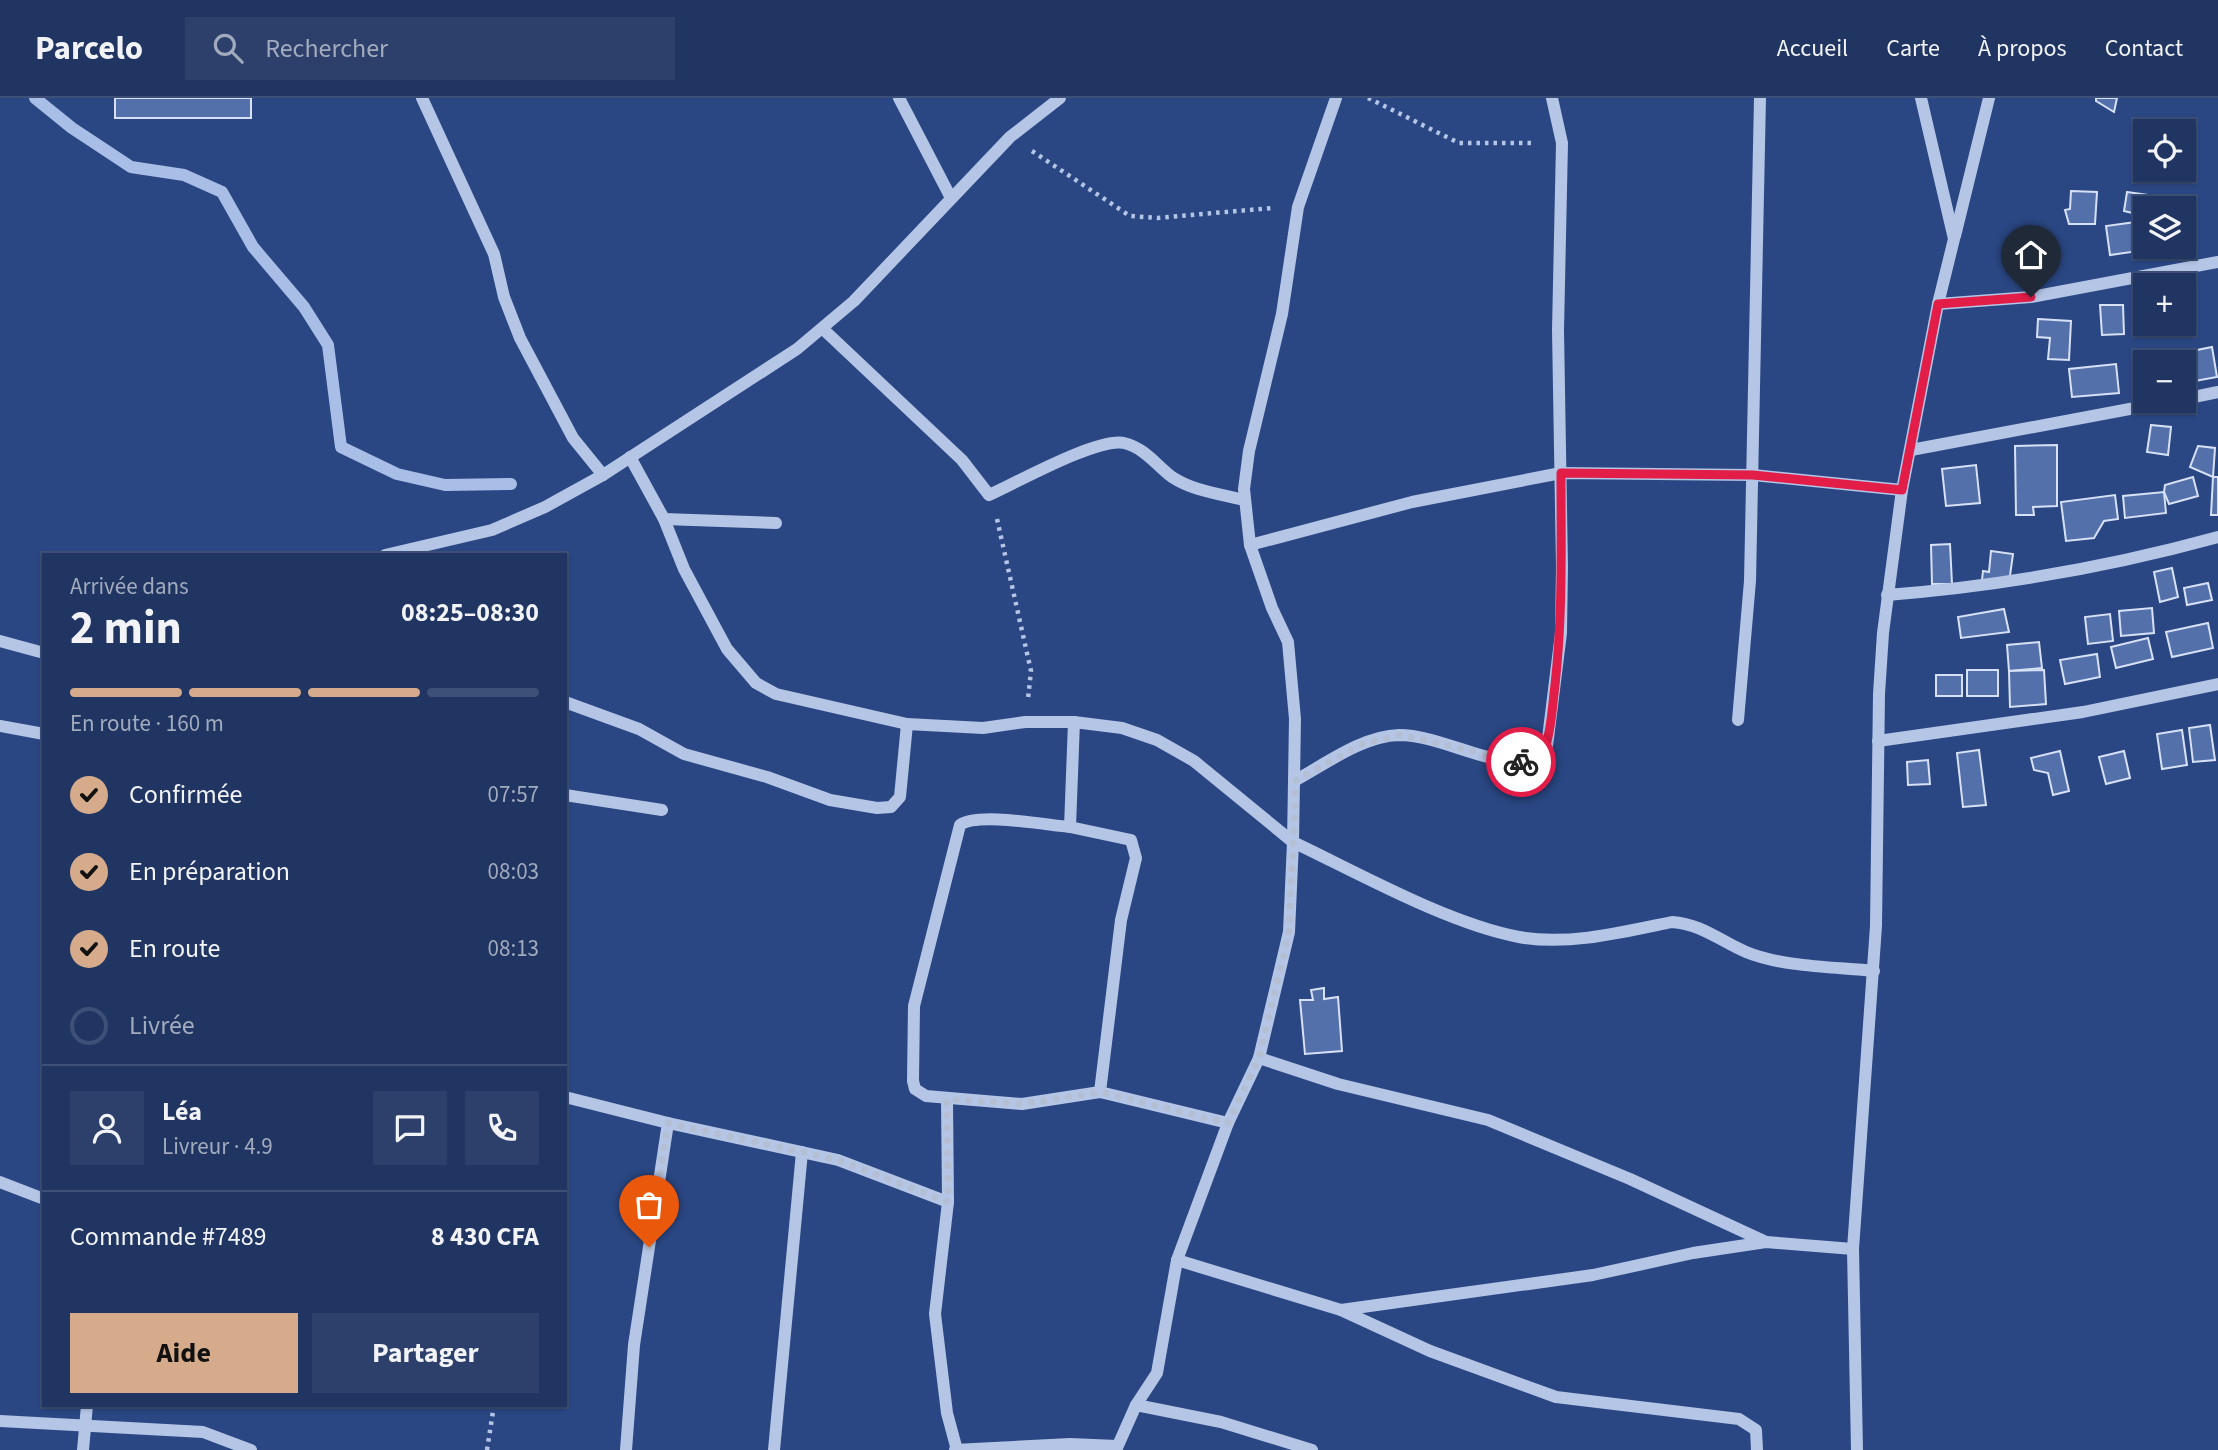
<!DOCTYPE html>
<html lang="fr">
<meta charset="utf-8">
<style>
body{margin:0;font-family:"Source Sans 3",sans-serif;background:#2d406b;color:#f1f3f6;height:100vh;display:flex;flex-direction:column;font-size:26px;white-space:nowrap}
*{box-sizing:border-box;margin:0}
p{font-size:23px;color:#a2abbe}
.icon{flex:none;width:38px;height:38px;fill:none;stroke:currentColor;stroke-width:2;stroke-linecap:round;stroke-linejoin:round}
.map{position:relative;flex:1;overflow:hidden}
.side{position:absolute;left:42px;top:455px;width:525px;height:854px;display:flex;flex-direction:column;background:#203562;border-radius:0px;box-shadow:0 2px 5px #0004,0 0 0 2px #3d5077}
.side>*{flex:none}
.controls{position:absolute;left:2133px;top:21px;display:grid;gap:14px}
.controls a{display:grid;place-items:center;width:63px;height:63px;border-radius:0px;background:#203562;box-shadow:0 2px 5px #0004,0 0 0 2px #3d5077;font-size:35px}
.pin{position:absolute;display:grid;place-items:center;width:60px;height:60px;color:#fff;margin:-72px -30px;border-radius:50% 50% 50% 0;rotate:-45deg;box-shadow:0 0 7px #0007}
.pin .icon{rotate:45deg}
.courier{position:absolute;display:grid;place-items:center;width:70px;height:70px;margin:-35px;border:5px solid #e11d48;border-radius:50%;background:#fff;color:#222;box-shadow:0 2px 9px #0007}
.head em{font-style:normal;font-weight:700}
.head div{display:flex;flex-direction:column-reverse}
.head{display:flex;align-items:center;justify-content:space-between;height:119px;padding:0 28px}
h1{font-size:46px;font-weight:700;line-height:52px}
.bar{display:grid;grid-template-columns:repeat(4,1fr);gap:10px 7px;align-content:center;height:84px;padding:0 28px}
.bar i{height:9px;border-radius:5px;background:#3d5077}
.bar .on{background:#d6ab8b}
.bar p{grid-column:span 4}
.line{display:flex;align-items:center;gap:18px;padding:0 28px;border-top:2px solid #3d5077}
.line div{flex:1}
.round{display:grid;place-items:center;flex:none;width:74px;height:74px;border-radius:0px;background:#2d406b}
ol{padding:0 28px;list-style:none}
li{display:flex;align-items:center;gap:21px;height:77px}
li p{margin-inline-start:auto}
li .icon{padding:7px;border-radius:50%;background:#d6ab8b;color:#111;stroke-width:4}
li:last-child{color:#a2abbe}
li i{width:38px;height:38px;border:4px solid #3d5077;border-radius:50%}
.button{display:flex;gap:14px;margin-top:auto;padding:14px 28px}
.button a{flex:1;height:80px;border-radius:0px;background:#d6ab8b;color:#111;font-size:28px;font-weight:700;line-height:80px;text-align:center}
.button a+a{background:#2d406b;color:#f1f3f6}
header{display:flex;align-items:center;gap:42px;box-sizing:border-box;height:98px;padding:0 35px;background:#203562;border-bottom:2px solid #3d5077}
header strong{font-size:33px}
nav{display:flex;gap:38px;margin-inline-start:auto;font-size:24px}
.search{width:490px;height:63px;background:#2d406b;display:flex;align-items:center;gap:18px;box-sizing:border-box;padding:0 24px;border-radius:0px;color:#a2abbe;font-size:26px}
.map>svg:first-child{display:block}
</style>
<header>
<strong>Parcelo</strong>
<div class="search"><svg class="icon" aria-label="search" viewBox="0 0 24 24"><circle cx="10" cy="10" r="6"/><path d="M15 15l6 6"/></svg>Rechercher</div>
<nav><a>Accueil</a><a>Carte</a><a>À propos</a><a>Contact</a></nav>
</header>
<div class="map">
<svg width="2218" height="1352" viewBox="0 0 2218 1352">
<rect width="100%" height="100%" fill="#2a4783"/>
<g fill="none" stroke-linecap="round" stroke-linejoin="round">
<!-- stream -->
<polyline stroke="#a8bee6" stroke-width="12" points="35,0 72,30 131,69 184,77 222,94 253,149 304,209 328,247 341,349 397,376 445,387 511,386"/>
</g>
<!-- building -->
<g fill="#5370ab" stroke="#d7e1f5" stroke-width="2">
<rect x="115" y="0" width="136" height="20"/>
<polygon points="2096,0 2117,0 2114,14 2096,3"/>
<polygon points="2071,93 2097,94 2095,126 2069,126 2065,112 2070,111"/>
<polygon points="2127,94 2149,97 2145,118 2124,113"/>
<polygon points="2143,123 2146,152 2110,157 2106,128"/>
<polygon points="2100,207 2123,207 2124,236 2102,237"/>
<polygon points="2038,221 2071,223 2069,262 2048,261 2050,240 2037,239"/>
<polygon points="2212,249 2217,279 2184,285 2184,264 2179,264 2177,256"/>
<polygon points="2116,266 2119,295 2072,299 2069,271"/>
<polygon points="2151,327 2171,329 2168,357 2147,354"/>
<polygon points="2057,347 2057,408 2033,409 2034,417 2016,417 2015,348"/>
<polygon points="2198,348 2215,350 2213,379 2190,369"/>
<polygon points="1976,367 1980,405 1946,408 1942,371"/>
<polygon points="2193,379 2198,398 2169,406 2164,394 2165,387"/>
<polygon points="2213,379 2218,379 2218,417 2211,417"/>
<polygon points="2164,394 2166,415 2125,420 2123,398"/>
<polygon points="2115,397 2118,421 2104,423 2094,440 2066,443 2061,404"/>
<polygon points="1950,446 1952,486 1932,486 1931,447"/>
<polygon points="1991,453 2013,456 2009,485 1982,482 1983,473 1989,474"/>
<polygon points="2172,470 2178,499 2160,504 2154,474"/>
<polygon points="2208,485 2212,502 2187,507 2184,490"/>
<polygon points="2152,510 2154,535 2121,538 2119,513"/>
<polygon points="2004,511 2009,534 1961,540 1958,519"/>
<polygon points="2110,516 2113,543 2088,546 2085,519"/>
<polygon points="2208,525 2213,550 2172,559 2166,534"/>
<polygon points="2148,540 2153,561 2116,570 2111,549"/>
<polygon points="2039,544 2042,570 2009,573 2007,547"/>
<polygon points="2097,556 2100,579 2065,586 2060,562"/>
<rect x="1967" y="572" width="31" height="26"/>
<polygon points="2044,572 2046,606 2010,609 2009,573"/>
<rect x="1936" y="577" width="26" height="21"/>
<polygon points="2210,627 2215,662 2193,664 2189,630"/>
<polygon points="2182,632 2187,667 2162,671 2157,636"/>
<polygon points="1979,652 1986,707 1963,709 1957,655"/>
<polygon points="2060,653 2069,693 2053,697 2048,675 2034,672 2031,660"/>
<polygon points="2124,653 2130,680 2106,686 2099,659"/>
<polygon points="1928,662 1930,686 1908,687 1907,664"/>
<polygon points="1324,890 1324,901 1338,899 1342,953 1305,956 1300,902 1313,902 1311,892"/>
</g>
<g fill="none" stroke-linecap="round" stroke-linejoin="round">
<!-- path -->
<g stroke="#b4c5e6" stroke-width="4.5" stroke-dasharray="3.5 5" stroke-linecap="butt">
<polyline points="1368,0 1459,45 1535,45"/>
<polyline points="1032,53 1130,118 1157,120 1272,110"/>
<polyline points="997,421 1031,573 1028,601"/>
<polyline points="487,1352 494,1307"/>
</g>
<!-- minor -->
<g stroke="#b4c5e6" stroke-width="12">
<polyline points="422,0 494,156 504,199 520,240 573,340 603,377"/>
<polyline points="899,0 951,100"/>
<path d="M1336 0 1298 109 1282 216 1249 353 1244 391 1250 447 1272 510 1288 544 1295 621 1293 744C1358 775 1449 826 1519 839 1568 848 1624 834 1672 824 1702 826 1720 843 1746 854 1782 869 1836 869 1874 873"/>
<polyline points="1955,138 1989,0"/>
<polyline points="1938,206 2031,199 2218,164"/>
<path d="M823 231 962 362 989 397C1016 385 1098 339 1124 345 1145 350 1156 367 1172 379 1193 393 1220 396 1244 402"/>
<polyline points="2184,301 2218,294"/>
<polyline points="1911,352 2172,303"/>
<polyline points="630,359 664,421 684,471 727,551 756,585 776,596 907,626 983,630 1025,624 1074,624 1122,630 1157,642 1194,663 1293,744 1289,834 1259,960 1228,1025 1177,1162 1157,1275 1136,1307 1116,1352"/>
<polyline points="664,421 776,425"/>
<polyline points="1250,447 1412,404 1561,375 1753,377 1902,392"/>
<polyline points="385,457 492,432 545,409 603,377 797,251 854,203 1010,39 1060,0"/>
<path d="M1887 497C2000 488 2109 469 2218 439"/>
<polyline points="0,543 44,555"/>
<polyline points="565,604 639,631 684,656 767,679 830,702 877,710 891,709 900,699 907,626"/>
<polyline points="1738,622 1750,483 1760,0"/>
<polyline points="1074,624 1070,729 1131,742 1136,760 1121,822 1100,994 1228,1025"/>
<polyline points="0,628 44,636"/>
<polyline points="1878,643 2083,614 2218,586"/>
<path d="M1296 682C1327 665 1363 638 1399 637 1444 637 1499 675 1541 661L1547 648 1561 535 1562 469 1558 232 1562 45 1552 0"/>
<polyline points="565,697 662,712"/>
<path d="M1070 729C1046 727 977 714 960 727L914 908 913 983 915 991 926 998 1022 1006 1100 994"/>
<polyline points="1259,960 1338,986 1488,1022 1630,1081 1766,1144"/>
<polyline points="565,999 668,1025 838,1062 948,1104 935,1216 947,1315 957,1352"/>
<polyline points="947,1001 948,1104"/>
<polyline points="0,1084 44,1101"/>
<polyline points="1177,1162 1341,1212 1430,1253 1556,1299 1739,1321 1756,1332 1757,1352"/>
<polyline points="1341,1212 1593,1177 1693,1155 1766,1144 1853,1151"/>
<polyline points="1136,1307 1221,1324 1312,1352"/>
<polyline points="0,1323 203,1334 251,1352"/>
<polyline points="83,1352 87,1307"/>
<polyline points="626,1352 634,1247 668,1025"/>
<polyline points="774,1352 802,1054"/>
<polyline points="955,1352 1070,1346 1117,1348"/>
<polyline points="1857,1352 1853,1151 1876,828 1879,596 1883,535 1902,392 1938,206 1954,141 1921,0"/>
</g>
</g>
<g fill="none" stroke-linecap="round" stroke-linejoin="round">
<!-- done -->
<polyline stroke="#b4bfd4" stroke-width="7" stroke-dasharray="0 12.6" points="649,1149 668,1025 838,1062 948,1104 947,1001 1022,1006 1100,994 1228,1025 1259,960 1289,834 1296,682 1363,646 1401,637 1521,664"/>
<!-- route -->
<path stroke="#e11d48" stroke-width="9" d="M1521 664 1541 661C1551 638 1552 612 1555 587 1563 516 1561 446 1561 375L1753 377 1902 392 1938 206 2031 199"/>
</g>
</svg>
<div class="controls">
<a><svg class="icon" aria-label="locate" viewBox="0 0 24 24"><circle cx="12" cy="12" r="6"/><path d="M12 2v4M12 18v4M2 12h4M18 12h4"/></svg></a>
<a><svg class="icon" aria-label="layers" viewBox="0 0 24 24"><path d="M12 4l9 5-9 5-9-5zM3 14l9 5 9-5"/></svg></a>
<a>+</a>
<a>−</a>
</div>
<div class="pin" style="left:649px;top:1149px;background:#ea580c"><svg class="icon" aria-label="bag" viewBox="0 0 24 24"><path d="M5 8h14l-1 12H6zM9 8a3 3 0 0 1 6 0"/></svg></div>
<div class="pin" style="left:2031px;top:199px;background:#1f2937"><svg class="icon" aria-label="home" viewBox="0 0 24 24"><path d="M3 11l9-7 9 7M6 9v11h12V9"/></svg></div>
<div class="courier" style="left:1521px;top:664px"><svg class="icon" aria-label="bike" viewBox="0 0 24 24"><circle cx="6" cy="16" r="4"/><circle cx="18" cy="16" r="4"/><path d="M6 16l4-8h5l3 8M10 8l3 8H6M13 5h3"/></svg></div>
<section class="side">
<div class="head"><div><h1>2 min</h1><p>Arrivée dans</p></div><em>08:25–08:30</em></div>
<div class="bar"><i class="on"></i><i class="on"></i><i class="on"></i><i></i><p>En route · 160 m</p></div>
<ol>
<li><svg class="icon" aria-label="check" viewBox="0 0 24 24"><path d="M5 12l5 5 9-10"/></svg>Confirmée<p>07:57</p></li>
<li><svg class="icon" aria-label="check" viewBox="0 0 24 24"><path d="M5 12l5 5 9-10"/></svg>En préparation<p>08:03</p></li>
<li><svg class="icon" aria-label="check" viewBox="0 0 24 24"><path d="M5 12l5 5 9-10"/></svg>En route<p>08:13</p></li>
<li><i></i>Livrée</li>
</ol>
<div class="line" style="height:126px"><a class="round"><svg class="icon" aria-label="person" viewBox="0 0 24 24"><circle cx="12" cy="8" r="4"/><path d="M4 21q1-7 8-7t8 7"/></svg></a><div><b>Léa</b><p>Livreur · 4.9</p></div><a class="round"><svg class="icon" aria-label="chat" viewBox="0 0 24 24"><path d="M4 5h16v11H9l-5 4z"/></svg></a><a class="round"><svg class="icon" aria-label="phone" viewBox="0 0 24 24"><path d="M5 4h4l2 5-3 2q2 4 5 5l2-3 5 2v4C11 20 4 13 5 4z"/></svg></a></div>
<div class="line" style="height:91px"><div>Commande #7489</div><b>8 430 CFA</b></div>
<div class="button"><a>Aide</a><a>Partager</a></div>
</section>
</div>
